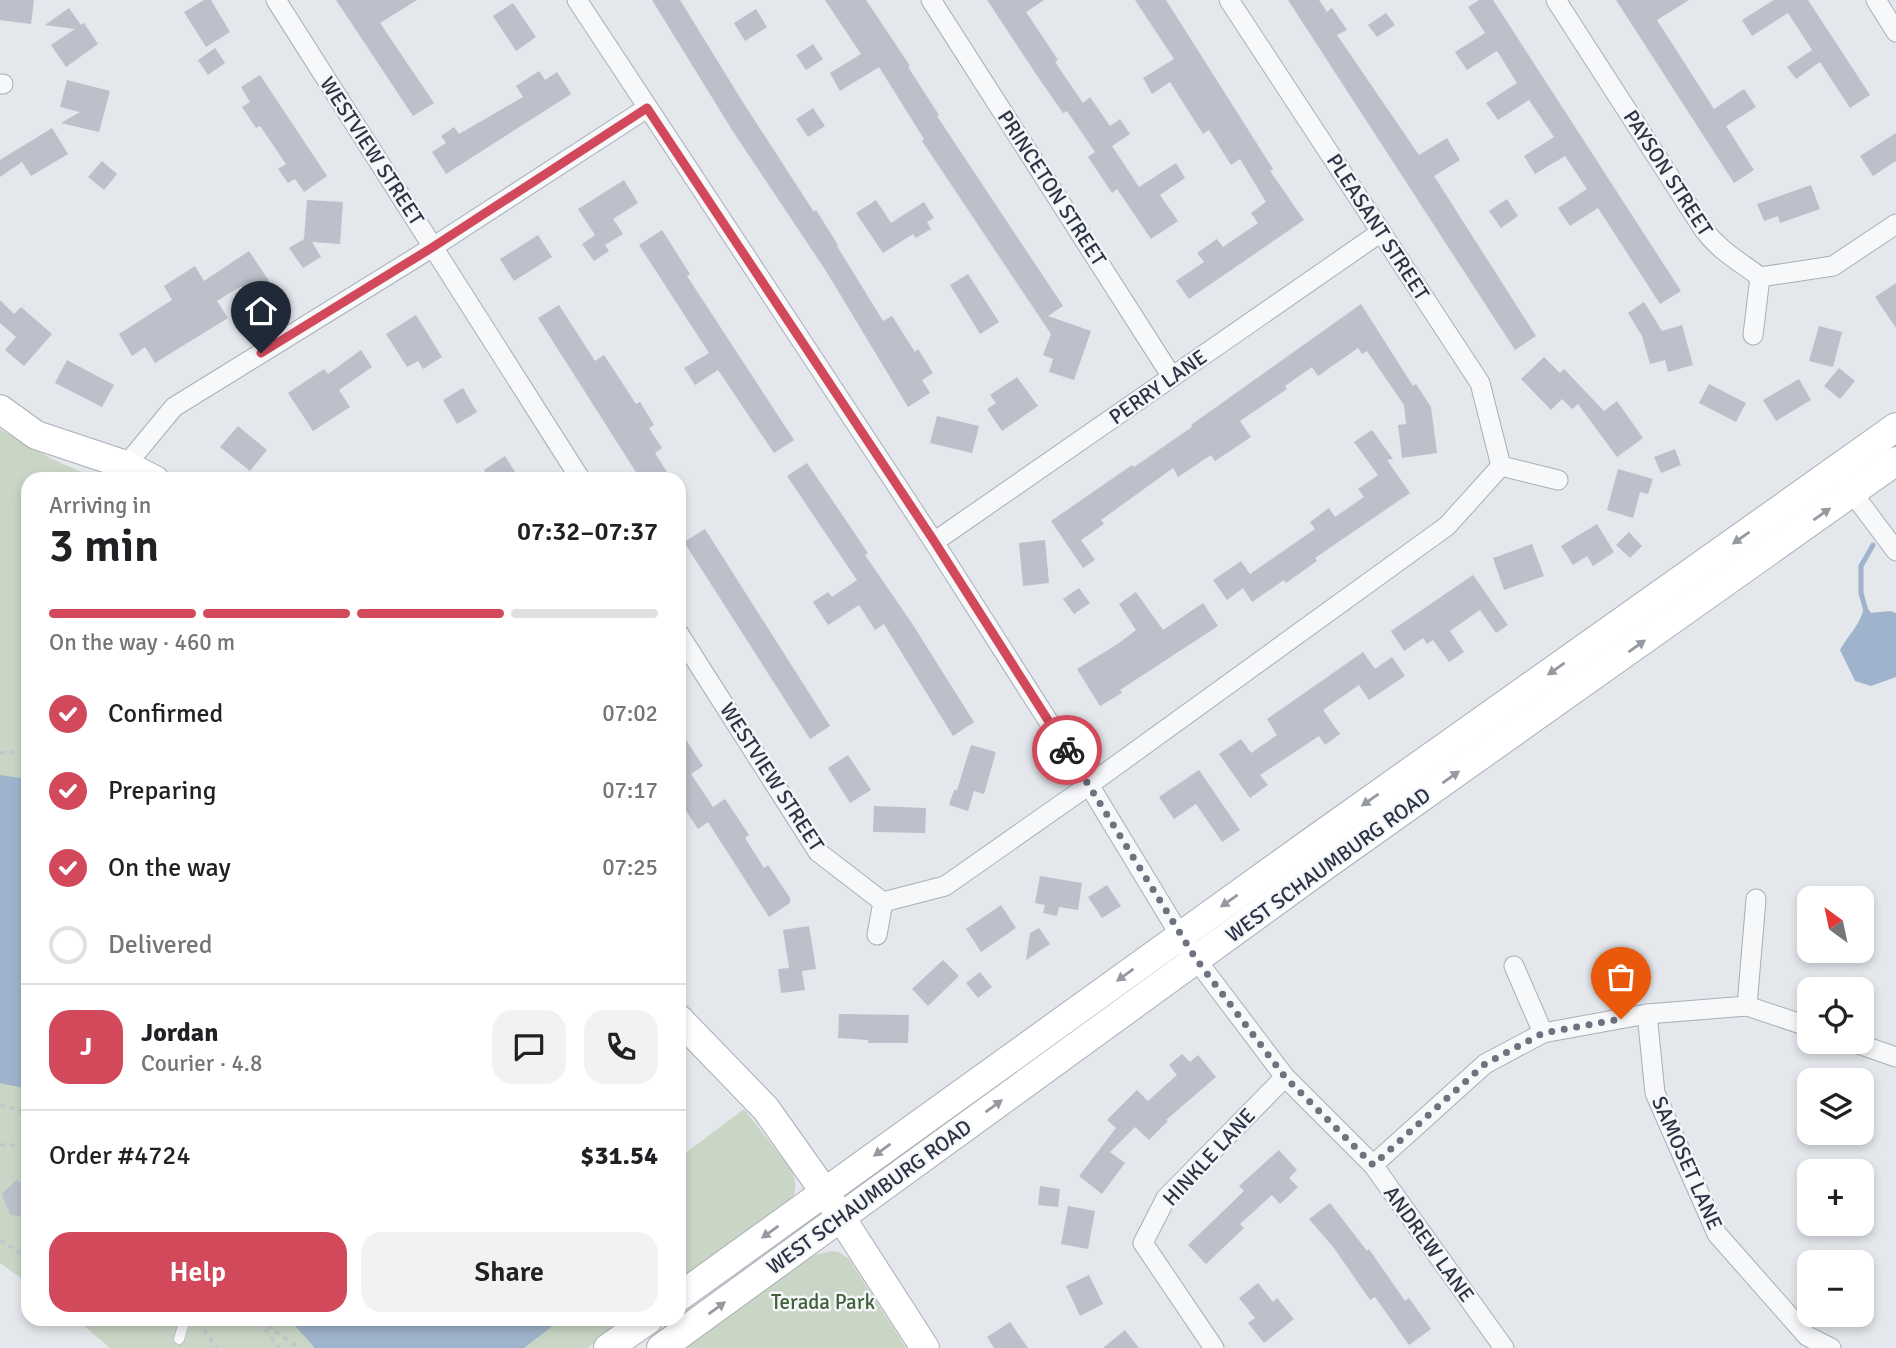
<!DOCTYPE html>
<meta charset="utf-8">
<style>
body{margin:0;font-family:Signika,sans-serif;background:#f2f2f2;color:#202124;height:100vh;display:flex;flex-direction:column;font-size:26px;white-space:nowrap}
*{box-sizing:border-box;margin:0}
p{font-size:23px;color:#757577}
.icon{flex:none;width:38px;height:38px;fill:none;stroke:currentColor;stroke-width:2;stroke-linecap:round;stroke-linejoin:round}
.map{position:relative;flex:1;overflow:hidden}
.details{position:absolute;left:21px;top:472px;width:665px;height:854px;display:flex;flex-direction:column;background:#fff;border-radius:21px;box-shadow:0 4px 10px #0003}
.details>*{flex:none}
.needle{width:46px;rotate:327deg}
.fabs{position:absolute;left:1797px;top:886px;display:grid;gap:14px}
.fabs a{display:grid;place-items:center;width:77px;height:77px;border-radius:14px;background:#fff;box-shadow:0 4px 10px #0003;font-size:35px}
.pin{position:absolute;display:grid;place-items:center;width:60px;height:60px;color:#fff;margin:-72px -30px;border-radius:50% 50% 50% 0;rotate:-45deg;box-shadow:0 0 7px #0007}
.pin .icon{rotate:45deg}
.courier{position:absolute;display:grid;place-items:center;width:70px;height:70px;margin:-35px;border:5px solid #d1495b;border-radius:50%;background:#fff;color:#222;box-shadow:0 2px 9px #0007}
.summary em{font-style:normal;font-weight:600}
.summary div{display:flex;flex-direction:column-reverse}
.summary{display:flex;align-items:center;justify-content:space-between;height:119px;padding:0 28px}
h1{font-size:46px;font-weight:600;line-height:52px}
.bar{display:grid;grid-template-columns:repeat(4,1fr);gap:10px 7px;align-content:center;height:84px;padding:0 28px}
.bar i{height:9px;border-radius:5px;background:#e0e0e0}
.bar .selected{background:#d1495b}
.bar p{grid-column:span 4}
.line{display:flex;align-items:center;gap:18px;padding:0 28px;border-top:2px solid #e0e0e0}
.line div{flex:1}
.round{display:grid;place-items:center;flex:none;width:74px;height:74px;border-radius:21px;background:#f2f2f2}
ol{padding:0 28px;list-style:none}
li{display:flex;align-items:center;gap:21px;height:77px}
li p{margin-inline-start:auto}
li .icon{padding:7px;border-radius:50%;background:#d1495b;color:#fff;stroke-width:4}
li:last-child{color:#757577}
li i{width:38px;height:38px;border:4px solid #e0e0e0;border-radius:50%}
.button{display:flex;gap:14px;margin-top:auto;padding:14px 28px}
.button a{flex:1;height:80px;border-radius:21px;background:#d1495b;color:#fff;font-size:28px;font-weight:600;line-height:80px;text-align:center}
.button a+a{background:#f2f2f2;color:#202124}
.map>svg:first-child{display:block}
</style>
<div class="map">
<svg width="1896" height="1348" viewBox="0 0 1896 1348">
<rect width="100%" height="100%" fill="#e4e7ec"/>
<!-- green -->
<g fill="#c9d6c5">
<polygon points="0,429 52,459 97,479 28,480 28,1283 0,1263"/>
<path d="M744 1109 790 1168C797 1180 797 1191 790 1203L679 1282V1158Z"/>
<polygon points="831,1251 839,1252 849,1259 906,1348 683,1348 812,1256"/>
<polygon points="77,1320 627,1320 587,1348 110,1348"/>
</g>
<!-- water -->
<g fill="#9fb4cc">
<path d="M1865 605 1871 613 1890 611 1896 613V677L1871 686 1855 681 1840 650C1851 631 1859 627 1865 605Z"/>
<polygon points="0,775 28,779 28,1089 0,1083"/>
<polygon points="290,1320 560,1320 524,1348 315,1348"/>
</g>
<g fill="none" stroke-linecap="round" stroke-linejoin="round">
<!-- stream -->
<polyline stroke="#9fb4cc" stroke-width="5" points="1866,611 1861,593 1861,566 1873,545"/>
</g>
<!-- building -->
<g fill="#bbc0ca">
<polygon points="0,0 34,0 31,24 0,20"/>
<polygon points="204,0 211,0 230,32 206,47 184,12"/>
<polygon points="336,0 417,0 380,23 434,103 413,116"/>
<polygon points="652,0 680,0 744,104 814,212 816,210 838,245 837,246 883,321 892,316 915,352 918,349 933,373 922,380 930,393 908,407 826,271 732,130"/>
<polygon points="825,0 866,0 910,66 908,67 939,115 937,116 1063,306 1048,316 1091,331 1074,380 1049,372 1053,359 1043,355 1051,334 922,141 924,139 879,67 840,91 830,73 861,54"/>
<polygon points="987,0 1044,0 1026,12 1058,60 1055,62 1083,103 1090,97 1110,126 1120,119 1130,134 1112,146 1139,187 1176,163 1185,178 1160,195 1178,221 1151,239 1117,189 1112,193 1088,157 1095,152 1067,111 1063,113 1036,74"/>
<polygon points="1135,0 1166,0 1273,169 1270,171 1304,220 1189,299 1176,281 1204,262 1197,253 1217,239 1223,247 1258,223 1251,213 1266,202 1240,159 1231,165 1209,130 1203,134 1170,82 1152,94 1143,78 1174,59"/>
<polygon points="1288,0 1319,0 1327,12 1332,8 1347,30 1337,35 1419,155 1447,138 1460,160 1434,176 1536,336 1515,350"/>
<polygon points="1479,0 1493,0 1681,291 1660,304 1598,208 1570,226 1558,208 1587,189 1565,156 1535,174 1524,156 1554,137 1529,100 1498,120 1486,103 1517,83 1497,51 1467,70 1455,52 1485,33 1468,7"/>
<polygon points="1616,0 1689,0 1657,20 1714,109 1744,89 1756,107 1726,126 1754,170 1734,183"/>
<polygon points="1774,0 1808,0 1870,95 1850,108 1820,62 1796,79 1787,67 1812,50 1788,13 1752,36 1742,20"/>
<polygon points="513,3 536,37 516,51 493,16"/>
<polygon points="69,8 81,25 84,23 98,44 66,67 51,45 75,29 45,25"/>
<polygon points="756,9 767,27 745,41 734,23"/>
<polygon points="1386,13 1395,25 1377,37 1368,25"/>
<polygon points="813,44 823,59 806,70 796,55"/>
<polygon points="215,48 225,63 208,75 198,60"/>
<polygon points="539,71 545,80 557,72 571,94 446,174 432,152 446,143 441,136 454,127 459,134 523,97 516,86"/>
<polygon points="260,75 327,176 304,192 295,179 288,183 278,169 286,164 260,126 256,128 242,107 250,102 241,87"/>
<polygon points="67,80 110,91 99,132 61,123 80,112 60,107"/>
<polygon points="813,108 825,126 808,137 796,119"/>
<polygon points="52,128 68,154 31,176 22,162 0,177 0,160"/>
<polygon points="1896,133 1896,161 1873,176 1860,156"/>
<polygon points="102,161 117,174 104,190 88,177"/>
<polygon points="624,180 638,203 613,219 623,234 605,245 609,251 594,261 582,244 595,235 578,209"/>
<polygon points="1811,185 1820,209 1780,223 1778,216 1764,221 1757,204"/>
<polygon points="1507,199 1518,216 1501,228 1489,211"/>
<polygon points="307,200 343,202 340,244 312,242 321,257 303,268 289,248 304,239"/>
<polygon points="876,200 891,223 924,202 934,218 927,222 931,229 916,238 913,234 883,253 856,213"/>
<polygon points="662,230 690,274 687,276 794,440 774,453 718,370 695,385 684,368 709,353 639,245"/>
<polygon points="538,235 552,257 514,281 500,259"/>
<polygon points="249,251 273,287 251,302 241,286 217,301 228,318 155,363 145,347 132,356 119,334 172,300 164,286 195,266 204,281"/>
<polygon points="968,274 999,322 980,334 950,285"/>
<polygon points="1896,283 1896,328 1875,297"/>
<polygon points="0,300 14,314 21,307 52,334 24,366 5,350 16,337 0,323"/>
<polygon points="1644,302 1662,331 1682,325 1693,365 1668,372 1665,360 1650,364 1642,336 1628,313"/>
<polygon points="1361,304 1413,386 1416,384 1431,407 1437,453 1402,458 1398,425 1406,424 1404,405 1367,351 1362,354 1358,348 1318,376 1312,367 1285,386 1287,389 1240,421 1251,437 1215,461 1211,455 1178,477 1173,468 1101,520 1104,524 1081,540 1095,560 1083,568 1051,521 1132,465 1134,467 1192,427 1191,425"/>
<polygon points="559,305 595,361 604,355 636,404 640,402 654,425 649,428 662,448 655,453 672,480 641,480 538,318"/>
<polygon points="416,315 442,357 423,369 418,361 407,367 386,334"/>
<polygon points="1819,326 1842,332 1833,367 1809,361"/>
<polygon points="361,350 372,367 339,390 350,407 313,431 288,393 324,369 328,374"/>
<polygon points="1544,357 1560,373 1564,369 1604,411 1617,401 1643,438 1617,457 1578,404 1572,409 1562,399 1551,410 1521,379"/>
<polygon points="67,360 114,385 102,407 55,383"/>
<polygon points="1839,368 1855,381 1840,399 1824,386"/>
<polygon points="1017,377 1038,406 1002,431 987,409 996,403 990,395"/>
<polygon points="1799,379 1811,400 1776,421 1763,400"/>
<polygon points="1709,384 1746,403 1736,422 1699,403"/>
<polygon points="463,388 477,412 457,424 443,400"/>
<polygon points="937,416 979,426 972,453 930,443"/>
<polygon points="238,426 267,450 250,471 220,447"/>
<polygon points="1372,430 1393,459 1387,460 1410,493 1315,558 1317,561 1286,583 1284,580 1252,602 1243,588 1227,600 1213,580 1241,561 1250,574 1315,529 1310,522 1329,508 1335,517 1364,497 1358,489 1378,475 1354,442"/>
<polygon points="1675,449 1681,465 1661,473 1654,457"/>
<polygon points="505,456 520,480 490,480 484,470"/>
<polygon points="807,463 868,553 865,555 913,625 974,722 953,736 884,624 875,630 859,605 828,625 813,602 828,592 832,597 857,580 787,476"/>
<polygon points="1618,469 1653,479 1648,494 1640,492 1633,518 1607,510"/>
<polygon points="1597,524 1614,552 1593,566 1587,556 1573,565 1561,546"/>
<polygon points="705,529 830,726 810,739 684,542"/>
<polygon points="1629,532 1642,546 1630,558 1616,545"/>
<polygon points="1045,540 1049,583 1023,586 1019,543"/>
<polygon points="1532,544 1544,576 1504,590 1493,558"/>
<polygon points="1473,575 1508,625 1496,633 1480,610 1450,631 1464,652 1449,662 1433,640 1427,644 1423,638 1404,651 1391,631"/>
<polygon points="1079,588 1090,603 1074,614 1063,599"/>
<polygon points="1136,592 1163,630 1203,603 1218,626 1120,690 1122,693 1100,706 1077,669 1119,643 1136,630 1119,604"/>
<polygon points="1363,652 1375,669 1392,657 1405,676 1369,700 1359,685 1323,710 1340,734 1325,745 1319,736 1260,775 1268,785 1250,798 1219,754 1241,739 1251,753 1277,735 1267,719"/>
<polygon points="679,729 703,766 691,774 713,807 725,799 749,835 745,838 764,868 768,865 790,898 790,903 769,917 708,822 698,829 679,800"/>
<polygon points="971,745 996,752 984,794 974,791 968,811 949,805 954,790 957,790"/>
<polygon points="848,755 871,790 850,803 828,768"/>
<polygon points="1199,770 1240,830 1222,842 1196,804 1174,819 1159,797"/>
<polygon points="874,806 926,808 925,833 873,832"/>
<polygon points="1040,876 1082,883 1078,910 1059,907 1057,916 1043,913 1045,905 1035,903"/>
<polygon points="1107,885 1121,906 1102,918 1088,897"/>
<polygon points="1001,905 1016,928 981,952 966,929"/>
<polygon points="809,926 816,969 802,971 805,990 781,993 778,969 789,968 783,930"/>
<polygon points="1039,928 1050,944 1026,960 1030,933"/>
<polygon points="943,960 959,976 928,1006 912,989"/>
<polygon points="980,972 992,987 978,998 966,983"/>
<polygon points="839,1014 909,1015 908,1043 868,1043 868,1040 838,1038"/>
<polygon points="1182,1054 1190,1062 1198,1055 1216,1077 1166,1120 1168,1121 1149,1140 1135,1127 1110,1152 1125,1163 1102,1194 1079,1176 1116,1128 1107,1120 1137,1090 1148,1101 1177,1075 1169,1065"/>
<polygon points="1279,1150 1297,1170 1289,1178 1298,1187 1280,1204 1272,1195 1240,1224 1244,1228 1206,1264 1188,1245 1244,1191 1239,1186"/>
<polygon points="16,1180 28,1186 28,1217 10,1215 2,1194"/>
<polygon points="1040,1186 1060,1189 1058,1207 1038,1205"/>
<polygon points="1330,1203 1367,1251 1369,1249 1405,1301 1409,1298 1431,1329 1409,1345 1375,1297 1370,1300 1334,1248 1309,1219"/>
<polygon points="1068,1206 1095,1211 1088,1249 1061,1244"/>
<polygon points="1089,1275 1103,1304 1080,1316 1066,1286"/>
<polygon points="1258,1283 1273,1302 1277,1298 1294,1319 1264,1343 1248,1323 1255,1318 1239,1298"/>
<polygon points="1010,1322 1028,1348 994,1348 987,1337"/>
<polygon points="1125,1330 1139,1348 1103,1348"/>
</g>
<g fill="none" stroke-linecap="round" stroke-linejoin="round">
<defs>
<polyline id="lane" points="179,1339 185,1320"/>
<g id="street">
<polyline points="276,0 581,480"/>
<polyline points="577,0 934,542 1089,785 1189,950 1285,1077 1373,1165 1504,1348"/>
<polyline points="931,0 1172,377"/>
<polyline points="1229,0 1480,383 1501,466 1558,480"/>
<path d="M1556 0 1704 230C1721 252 1739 261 1760 277L1833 266 1896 224"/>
<polyline points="1876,0 1896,32"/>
<polyline points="0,84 3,84"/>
<polyline points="1753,335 1760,277"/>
<polyline points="126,465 174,407 433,247 647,108"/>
<polyline points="1845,483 1896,551"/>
<polyline points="934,542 1381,232"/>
<polyline points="679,634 818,852 883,902 877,935"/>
<polyline points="883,902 945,886 1089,785 1447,526 1501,466"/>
<polyline points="1514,966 1543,1033"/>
<polyline points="1747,1006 1756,899"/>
<polyline points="1647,1014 1655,1093 1717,1234 1807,1336 1831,1348"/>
<polyline points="1850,1041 1896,1057"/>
<polyline points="1373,1165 1485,1064 1543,1033 1647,1014 1747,1006 1810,1027"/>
<polyline points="1214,1348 1143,1243 1166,1198 1285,1077"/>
</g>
<g id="secondary">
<polyline points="0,409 36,435 126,465 155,480"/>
<polyline points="679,1019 766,1109 824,1191 925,1348"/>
<polyline points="679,1297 1311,842 1896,427"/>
<polyline points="608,1348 648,1320"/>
<polyline points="661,1348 1326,865 1896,461"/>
</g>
</defs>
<!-- lane casing -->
<use href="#lane" stroke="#a9aeb7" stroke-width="11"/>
<!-- street casing -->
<use href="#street" stroke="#a9aeb7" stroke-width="21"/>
<!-- secondary casing -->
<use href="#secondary" stroke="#a9aeb7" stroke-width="30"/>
<!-- path -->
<g stroke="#c2c5cb" stroke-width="3.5" stroke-dasharray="5 5" stroke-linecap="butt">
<polyline points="0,753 28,751"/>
<polyline points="0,1105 18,1110 28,1117"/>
<polyline points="0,1145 28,1146"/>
<polyline points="26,1185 28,1182"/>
<polyline points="0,1240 28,1258"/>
<polyline points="259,1320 299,1348"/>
<polyline points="259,1321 279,1348"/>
<polyline points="198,1322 217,1348"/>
</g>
<!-- lane -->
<use href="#lane" stroke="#f7f8fa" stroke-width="10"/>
<!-- street -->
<use href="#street" stroke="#f7f8fa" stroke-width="19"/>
<!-- secondary -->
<use href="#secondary" stroke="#fff" stroke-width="28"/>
</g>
<!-- one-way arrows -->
<defs><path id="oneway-solid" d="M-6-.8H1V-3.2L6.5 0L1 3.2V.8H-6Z" transform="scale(1.75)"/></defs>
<g fill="#959aa2">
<use href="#oneway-solid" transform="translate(1822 514) rotate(-35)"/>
<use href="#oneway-solid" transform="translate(1741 538) rotate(145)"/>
<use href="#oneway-solid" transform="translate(1637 646) rotate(-35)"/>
<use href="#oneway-solid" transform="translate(1556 669) rotate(145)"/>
<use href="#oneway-solid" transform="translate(1451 777) rotate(-35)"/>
<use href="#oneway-solid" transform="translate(1370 800) rotate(145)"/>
<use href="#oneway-solid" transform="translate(1229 901) rotate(145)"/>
<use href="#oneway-solid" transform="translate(1125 975) rotate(144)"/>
<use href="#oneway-solid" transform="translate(994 1106) rotate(-36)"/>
<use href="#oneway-solid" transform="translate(882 1150) rotate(144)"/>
<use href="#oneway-solid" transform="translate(770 1232) rotate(144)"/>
<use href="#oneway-solid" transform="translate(717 1308) rotate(-36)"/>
</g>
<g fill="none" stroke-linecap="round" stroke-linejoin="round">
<!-- done -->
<polyline stroke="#6c737f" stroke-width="7" stroke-dasharray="0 12.6" points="1067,750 1196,959 1285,1077 1373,1165 1485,1064 1543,1033 1621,1019"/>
<!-- route -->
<polyline stroke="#d1495b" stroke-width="9" points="261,353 433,247 647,108 934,541 1067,750"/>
</g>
<g text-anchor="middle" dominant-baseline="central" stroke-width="5" stroke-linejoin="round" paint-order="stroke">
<!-- street labels -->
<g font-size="21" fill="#2b3445" stroke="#f4f6f9">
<text transform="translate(372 151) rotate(57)">WESTVIEW STREET</text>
<text transform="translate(1668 173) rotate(57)">PAYSON STREET</text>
<text transform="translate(1052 188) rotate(57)">PRINCETON STREET</text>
<text transform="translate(1378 227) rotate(57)">PLEASANT STREET</text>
<text transform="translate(1158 387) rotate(-35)">PERRY LANE</text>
<text transform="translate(772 777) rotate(57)">WESTVIEW STREET</text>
<text transform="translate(1328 865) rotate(-36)">WEST SCHAUMBURG ROAD</text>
<text transform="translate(1209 1157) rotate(-47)">HINKLE LANE</text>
<text transform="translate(1687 1163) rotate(66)">SAMOSET LANE</text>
<text transform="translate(869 1197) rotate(-36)">WEST SCHAUMBURG ROAD</text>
<text transform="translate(1429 1244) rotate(54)">ANDREW LANE</text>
</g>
<!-- park labels -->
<g font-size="21" fill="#3f6138" stroke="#f4f6f9">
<text x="823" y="1302">Terada Park</text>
</g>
</g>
</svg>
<div class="fabs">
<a><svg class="needle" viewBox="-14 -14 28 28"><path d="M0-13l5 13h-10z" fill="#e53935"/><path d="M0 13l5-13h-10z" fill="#757577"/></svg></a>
<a><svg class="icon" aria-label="locate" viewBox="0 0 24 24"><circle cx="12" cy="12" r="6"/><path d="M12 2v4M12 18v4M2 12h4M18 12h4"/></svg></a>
<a><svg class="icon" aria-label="layers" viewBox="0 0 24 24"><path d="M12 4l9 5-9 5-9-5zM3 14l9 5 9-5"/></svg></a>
<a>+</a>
<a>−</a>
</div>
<div class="pin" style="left:1621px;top:1019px;background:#ea580c"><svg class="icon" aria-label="bag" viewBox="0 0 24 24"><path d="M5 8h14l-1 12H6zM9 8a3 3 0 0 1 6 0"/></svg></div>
<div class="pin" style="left:261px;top:353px;background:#1f2937"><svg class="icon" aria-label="home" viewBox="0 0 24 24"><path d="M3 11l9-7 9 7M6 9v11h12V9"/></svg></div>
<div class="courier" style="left:1067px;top:750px"><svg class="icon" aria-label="bike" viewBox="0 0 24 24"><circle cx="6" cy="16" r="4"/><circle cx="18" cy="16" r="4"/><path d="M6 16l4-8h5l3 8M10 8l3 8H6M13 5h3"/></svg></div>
<section class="details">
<div class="summary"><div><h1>3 min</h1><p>Arriving in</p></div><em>07:32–07:37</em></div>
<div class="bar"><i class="selected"></i><i class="selected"></i><i class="selected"></i><i></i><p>On the way · 460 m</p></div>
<ol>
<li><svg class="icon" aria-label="check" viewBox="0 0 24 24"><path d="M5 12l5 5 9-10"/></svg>Confirmed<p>07:02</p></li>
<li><svg class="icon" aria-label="check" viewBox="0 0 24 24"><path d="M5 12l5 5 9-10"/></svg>Preparing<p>07:17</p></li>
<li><svg class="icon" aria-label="check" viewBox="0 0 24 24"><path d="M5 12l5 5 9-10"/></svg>On the way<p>07:25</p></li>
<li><i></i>Delivered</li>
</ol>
<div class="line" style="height:126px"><b class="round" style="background:#d1495b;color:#fff">J</b><div><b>Jordan</b><p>Courier · 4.8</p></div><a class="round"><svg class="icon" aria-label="chat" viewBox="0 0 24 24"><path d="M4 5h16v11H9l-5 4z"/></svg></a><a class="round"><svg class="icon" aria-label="phone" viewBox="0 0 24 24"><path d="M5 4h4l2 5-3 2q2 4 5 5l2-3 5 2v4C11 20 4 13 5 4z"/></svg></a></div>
<div class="line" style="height:91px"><div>Order #4724</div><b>$31.54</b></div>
<div class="button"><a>Help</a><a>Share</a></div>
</section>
</div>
